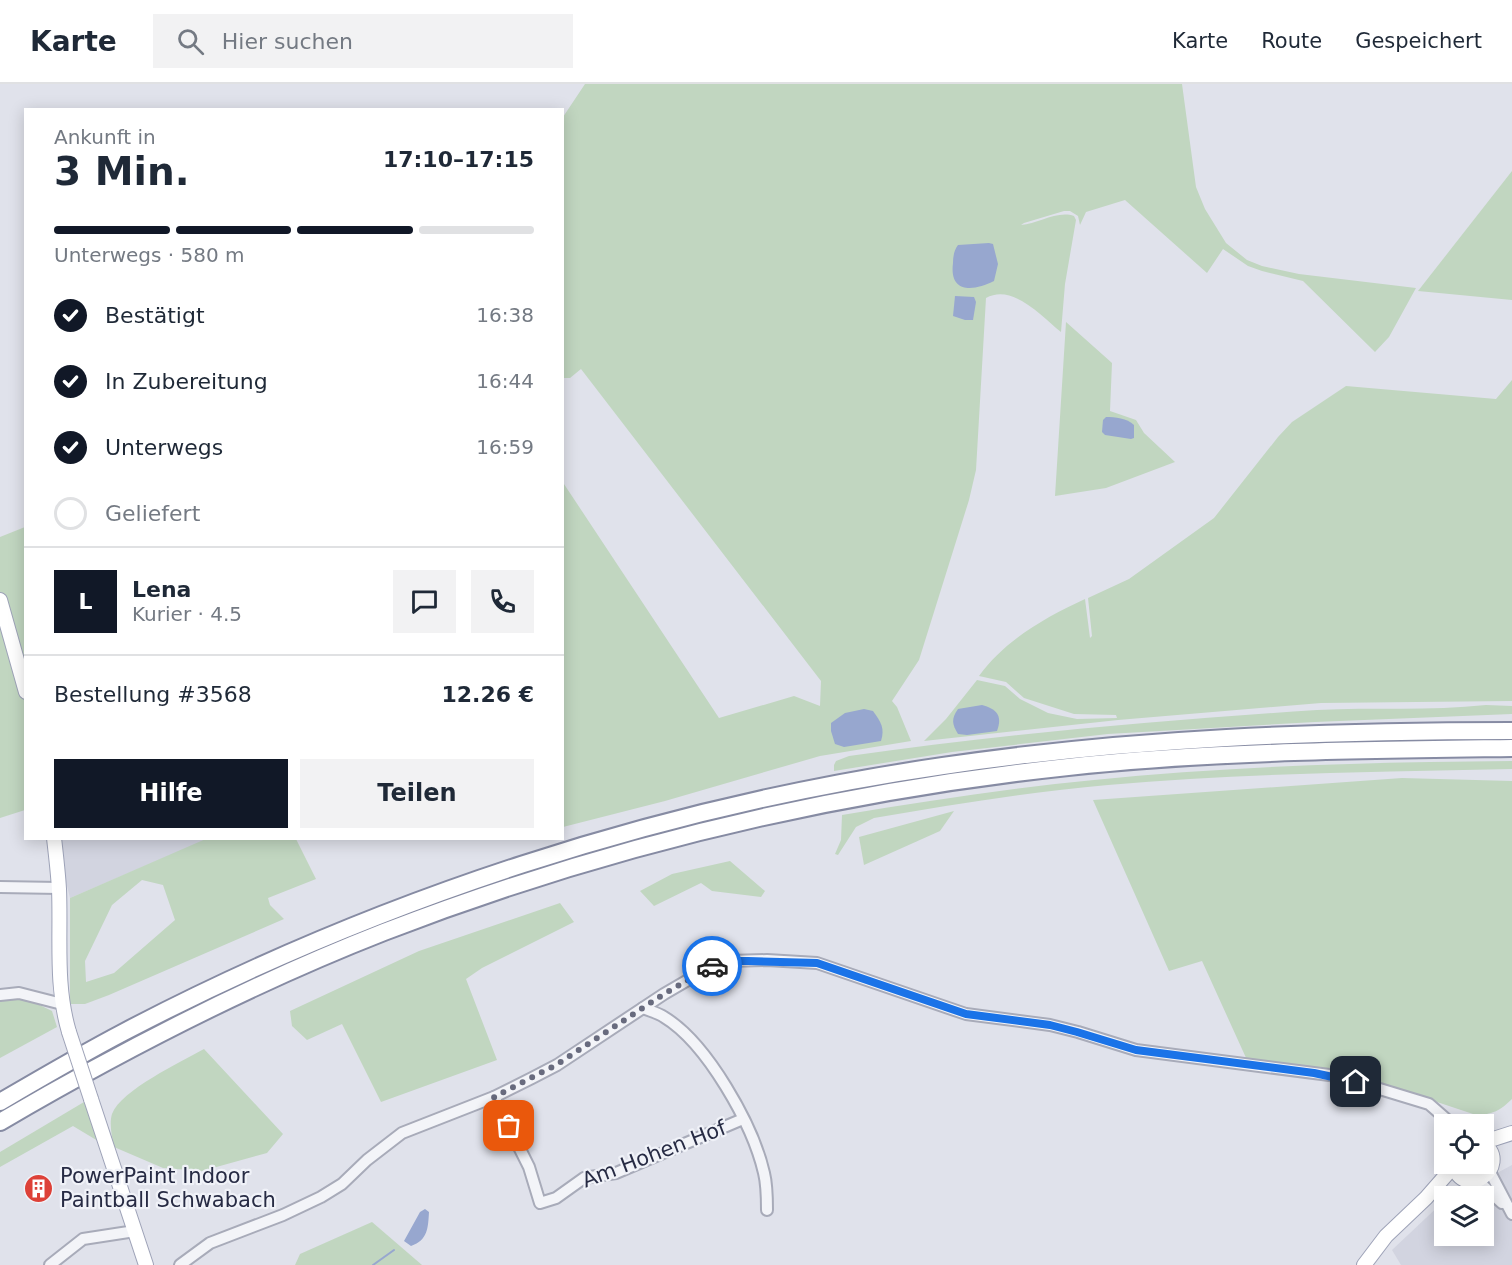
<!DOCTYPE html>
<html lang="de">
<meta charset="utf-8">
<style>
body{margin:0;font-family:"DejaVu Sans",sans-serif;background:#f2f2f3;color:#1f2937;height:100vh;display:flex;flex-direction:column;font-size:22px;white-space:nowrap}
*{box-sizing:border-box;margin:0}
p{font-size:20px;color:#747a83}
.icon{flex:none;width:33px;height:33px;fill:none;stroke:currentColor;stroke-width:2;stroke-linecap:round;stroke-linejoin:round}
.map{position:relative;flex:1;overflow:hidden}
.drawer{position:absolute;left:24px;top:24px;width:540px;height:732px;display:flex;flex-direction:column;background:#fff;border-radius:0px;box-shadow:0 3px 15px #0003}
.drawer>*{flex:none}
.controls{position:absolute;left:1434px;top:1030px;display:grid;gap:12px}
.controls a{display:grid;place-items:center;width:60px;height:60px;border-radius:0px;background:#fff;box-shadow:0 3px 15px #0003;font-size:30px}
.pin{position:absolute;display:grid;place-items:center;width:51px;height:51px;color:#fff;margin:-26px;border-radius:12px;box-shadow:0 3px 9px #0006}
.courier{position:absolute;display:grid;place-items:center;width:60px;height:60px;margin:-30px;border:4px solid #1a73e8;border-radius:50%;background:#fff;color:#222;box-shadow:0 2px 8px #0007}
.head em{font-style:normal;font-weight:600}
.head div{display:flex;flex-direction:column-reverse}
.head{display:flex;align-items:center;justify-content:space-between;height:102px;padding:0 30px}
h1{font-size:39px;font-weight:600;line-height:45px}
.bar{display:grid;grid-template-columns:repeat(4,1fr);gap:9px 6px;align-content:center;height:72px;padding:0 30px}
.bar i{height:8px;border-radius:4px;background:#e0e1e3}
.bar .on{background:#111827}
.bar p{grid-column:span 4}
.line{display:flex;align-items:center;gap:15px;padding:0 30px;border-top:2px solid #e0e1e3}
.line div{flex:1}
.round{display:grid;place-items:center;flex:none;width:63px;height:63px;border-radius:0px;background:#f2f2f3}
ol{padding:0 30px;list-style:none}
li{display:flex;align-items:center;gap:18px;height:66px}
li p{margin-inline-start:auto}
li .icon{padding:6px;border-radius:50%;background:#111827;color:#fff;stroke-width:4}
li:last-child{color:#747a83}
li i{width:33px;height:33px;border:3px solid #e0e1e3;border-radius:50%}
.button{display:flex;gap:12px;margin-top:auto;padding:12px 30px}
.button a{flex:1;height:69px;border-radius:0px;background:#111827;color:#fff;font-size:24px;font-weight:600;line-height:69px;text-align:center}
.button a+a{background:#f2f2f3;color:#1f2937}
header{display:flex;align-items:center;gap:36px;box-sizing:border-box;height:84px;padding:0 30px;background:#fff;border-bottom:2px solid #e0e1e3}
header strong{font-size:28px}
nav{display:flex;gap:33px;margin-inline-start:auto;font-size:21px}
.search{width:420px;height:54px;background:#f2f2f3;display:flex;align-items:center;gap:15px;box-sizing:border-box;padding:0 21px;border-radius:0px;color:#747a83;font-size:22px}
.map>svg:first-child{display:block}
</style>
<header>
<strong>Karte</strong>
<div class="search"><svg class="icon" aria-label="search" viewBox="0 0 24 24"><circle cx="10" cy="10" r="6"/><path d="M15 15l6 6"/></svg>Hier suchen</div>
<nav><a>Karte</a><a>Route</a><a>Gespeichert</a></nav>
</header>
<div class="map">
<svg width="1512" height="1181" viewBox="0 0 1512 1181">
<rect width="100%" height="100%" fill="#e0e2eb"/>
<!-- built -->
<g fill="#d2d4e0">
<polygon points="55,754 208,755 70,814"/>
<polygon points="1512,1081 1512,1181 1401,1181 1392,1166 1444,1117 1444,1152 1484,1152 1484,1113 1452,1113"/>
</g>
<!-- green -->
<g fill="#c1d6c0" fill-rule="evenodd">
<path d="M585 0H1182L1196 103 1205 125 1226 159 1247 176 1262 182 1299 190 1416 204 1389 253 1375 268 1303 197 1262 187 1248 182 1223 165 1207 189 1125 116 1086 128 1080 141 1078 132 1070 127H1064L1024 139 1021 141C1038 140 1057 126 1074 132L1076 136 1065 200 1061 248C1042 233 1013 199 986 214L976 386 969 416 919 576 892 617 897 623 911 657 820 672 665 717 563 743 562 397 719 634 794 612 820 622 821 597 581 285 570 294H563V33Z"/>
<polygon points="1512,87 1512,216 1418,207"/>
<polygon points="1066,238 1112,279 1110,327 1136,336 1144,349 1175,378 1106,404 1055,412"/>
<path d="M1512 296V617L1321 619 1118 636 924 657 946 635 977 596 1005 602 1020 615 1048 629 1077 635 1117 634 1116 631 1074 630 1024 614 1006 598 979 592C1005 556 1046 533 1085 515L1090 554 1092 552 1088 514 1129 495 1214 434 1278 353 1292 338 1346 302 1496 315Z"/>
<polygon points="25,443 25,726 0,734 0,453"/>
<path d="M1486 621 1512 622V630L1315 638 1108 650 952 668 834 687V681L836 677 849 672C1004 650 1161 636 1317 626 1373 623 1430 627 1486 621Z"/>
<path d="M1512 677V685C1377 688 1242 689 1108 701 1029 708 951 721 874 734L856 743 838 771 835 770 841 756 842 731C926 717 1010 704 1094 696 1233 682 1373 678 1512 677Z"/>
<path d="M1402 694 1512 697V1015C1501 1026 1492 1031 1476 1031L1395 1004 1361 995 1247 976 1202 877 1169 887 1093 716Z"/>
<polygon points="954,727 940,747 864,781 859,753"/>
<path d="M208 754 296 755 316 795 268 814 270 821 284 835 109 911 85 920H70V814ZM142 796 163 801 175 836 114 889 86 898 85 877 112 821Z"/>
<polygon points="730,777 765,807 761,813 712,807 701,799 654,822 640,807 672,790"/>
<polygon points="560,819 574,838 482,884 466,895 497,976 381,1018 342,940 307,956 292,942 290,927 419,867"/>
<polygon points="21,912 52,927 57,943 0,974 0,915"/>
<path d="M204 965 283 1050 267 1069 202 1087 163 1084 114 1063C112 1053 109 1040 112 1030 121 1006 181 978 204 965Z"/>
<polygon points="84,1018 98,1057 73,1042 0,1083 0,1068"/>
<polygon points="372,1138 422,1181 295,1181 300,1170"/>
</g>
<!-- water -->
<g fill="#97a7cf">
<path d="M989 159 993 160 998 180 994 197C974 207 949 210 953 179 953 173 954 166 958 161Z"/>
<polygon points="955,212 974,213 976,218 973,236 965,236 953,232"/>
<path d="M1106 333C1115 333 1127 334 1134 341V354L1131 355 1105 351 1102 348 1103 336Z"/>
<path d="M982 621C996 625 1003 631 997 647L967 651 958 650C952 640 951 635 958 625Z"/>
<path d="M864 625 873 627C881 638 885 644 881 657L844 663 835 660 831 647V639L845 629Z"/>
<path d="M425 1125 429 1128C428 1144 428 1156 411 1162L404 1157 420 1128Z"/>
</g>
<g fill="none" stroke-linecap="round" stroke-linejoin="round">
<!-- stream -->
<polyline stroke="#97a7cf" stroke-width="2" points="373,1181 394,1166"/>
<defs>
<g id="minor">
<polyline points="0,803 59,804"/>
<polyline points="0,911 19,909 62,920"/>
<path d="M643 924C650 927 658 929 664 933 707 959 753 1041 764 1089 767 1101 767 1114 767 1126"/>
<polyline points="494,1013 529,1083 540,1119 556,1114 584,1094 616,1089 743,1035"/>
<polyline points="1490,1088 1512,1130"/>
<polyline points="1478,1097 1502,1119"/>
<polyline points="50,1181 83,1155 135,1147"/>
<polyline points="180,1181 210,1159 283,1131 321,1113 342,1100 367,1076 402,1049 494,1013 532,994 557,981 664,910 712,882 728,877 767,876 817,879 966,930 1050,941 1078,948 1136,966 1337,992 1429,1020 1453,1041"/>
</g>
<g id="major">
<polyline points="0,516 26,608"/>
<path d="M54 754C56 771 58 788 59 805 61 853 55 901 69 948"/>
<polyline points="91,1015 146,1181"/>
<polyline points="1484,1058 1512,1049"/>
<path d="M1453 1080C1464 1119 1512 1082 1484 1060"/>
<polyline points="1364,1181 1386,1152 1426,1114 1454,1082"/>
</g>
<g id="highway">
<path d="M0 1018C41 994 82 970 124 948 378 815 659 723 943 682 1131 654 1322 647 1512 647"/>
<path d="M0 1038C123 966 251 900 384 848 604 763 834 708 1068 683 1215 667 1364 666 1512 664"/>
</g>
</defs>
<!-- minor casing -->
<use href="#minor" stroke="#a8abb9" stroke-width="14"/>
<!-- major casing -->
<use href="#major" stroke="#9ea3b8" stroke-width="16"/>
<!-- highway casing -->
<use href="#highway" stroke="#868ba3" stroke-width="20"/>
<!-- minor -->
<use href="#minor" stroke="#f3f4f8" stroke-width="10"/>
<!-- major -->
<use href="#major" stroke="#fff" stroke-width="14"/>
<!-- highway -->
<use href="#highway" stroke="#fff" stroke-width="16"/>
<defs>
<polyline id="major-bridge" points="69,948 91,1015"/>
</defs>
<!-- major-bridge casing -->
<use href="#major-bridge" stroke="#9ea3b8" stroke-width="16" stroke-linecap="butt"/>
<!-- major-bridge -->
<use href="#major-bridge" stroke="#fff" stroke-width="14"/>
</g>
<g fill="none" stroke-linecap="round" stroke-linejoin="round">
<!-- done -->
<polyline stroke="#686b7e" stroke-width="6" stroke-dasharray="0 10.8" points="509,1042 494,1013 556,981 664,910 712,882"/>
<!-- route -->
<polyline stroke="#1a73e8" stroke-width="8" points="712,882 728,877 748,877 817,879 966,930 1050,941 1077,948 1136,966 1314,989 1356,998"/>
</g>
<!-- icons -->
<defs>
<symbol id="building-disc" viewBox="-11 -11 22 22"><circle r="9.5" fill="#dd4138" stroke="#f0f2f8"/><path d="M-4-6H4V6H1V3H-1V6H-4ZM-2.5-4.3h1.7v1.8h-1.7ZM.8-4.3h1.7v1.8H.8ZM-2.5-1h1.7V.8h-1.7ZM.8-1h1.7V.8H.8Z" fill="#fff"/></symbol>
</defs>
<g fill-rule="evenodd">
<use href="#building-disc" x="22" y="1088" width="33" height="33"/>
</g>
<g text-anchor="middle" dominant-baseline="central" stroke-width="4.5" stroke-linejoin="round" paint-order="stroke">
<!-- street labels -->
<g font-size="21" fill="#272b44" stroke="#f0f2f8">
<text transform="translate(654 1070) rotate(-21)">Am Hohen Hof</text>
</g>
<!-- poi labels -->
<g font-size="21" fill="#272b44" stroke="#f0f2f8" text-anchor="start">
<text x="60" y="1092">PowerPaint Indoor<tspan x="60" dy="24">Paintball Schwabach</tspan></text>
</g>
</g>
</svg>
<div class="controls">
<a><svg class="icon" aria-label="locate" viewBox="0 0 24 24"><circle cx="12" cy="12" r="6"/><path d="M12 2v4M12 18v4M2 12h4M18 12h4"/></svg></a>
<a><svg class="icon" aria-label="layers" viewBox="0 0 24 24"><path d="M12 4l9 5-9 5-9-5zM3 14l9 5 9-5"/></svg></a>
</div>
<div class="pin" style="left:509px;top:1042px;background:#ea580c"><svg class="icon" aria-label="bag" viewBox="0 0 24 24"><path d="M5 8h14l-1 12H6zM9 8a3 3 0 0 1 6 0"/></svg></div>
<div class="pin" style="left:1356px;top:998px;background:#1f2937"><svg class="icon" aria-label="home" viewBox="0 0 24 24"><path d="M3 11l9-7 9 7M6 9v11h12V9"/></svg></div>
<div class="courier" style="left:712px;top:882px"><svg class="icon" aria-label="car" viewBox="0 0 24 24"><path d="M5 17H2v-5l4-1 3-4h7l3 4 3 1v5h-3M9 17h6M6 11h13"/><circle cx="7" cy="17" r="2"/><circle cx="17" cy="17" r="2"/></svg></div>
<section class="drawer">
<div class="head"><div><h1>3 Min.</h1><p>Ankunft in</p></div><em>17:10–17:15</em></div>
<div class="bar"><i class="on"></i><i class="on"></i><i class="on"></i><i></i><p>Unterwegs · 580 m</p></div>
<ol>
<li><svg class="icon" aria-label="check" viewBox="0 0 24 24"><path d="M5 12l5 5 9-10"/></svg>Bestätigt<p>16:38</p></li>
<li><svg class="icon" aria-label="check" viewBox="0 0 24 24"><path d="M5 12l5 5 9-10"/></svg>In Zubereitung<p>16:44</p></li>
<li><svg class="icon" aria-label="check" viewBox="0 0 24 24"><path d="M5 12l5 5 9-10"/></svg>Unterwegs<p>16:59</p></li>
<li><i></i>Geliefert</li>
</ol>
<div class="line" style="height:108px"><b class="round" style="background:#111827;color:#fff">L</b><div><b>Lena</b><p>Kurier · 4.5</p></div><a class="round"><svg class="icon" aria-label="chat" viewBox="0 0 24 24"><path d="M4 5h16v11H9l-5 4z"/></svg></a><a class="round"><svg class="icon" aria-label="phone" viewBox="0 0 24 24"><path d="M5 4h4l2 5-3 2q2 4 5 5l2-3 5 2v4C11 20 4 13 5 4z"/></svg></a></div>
<div class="line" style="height:78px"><div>Bestellung #3568</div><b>12.26 €</b></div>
<div class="button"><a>Hilfe</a><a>Teilen</a></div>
</section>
</div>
